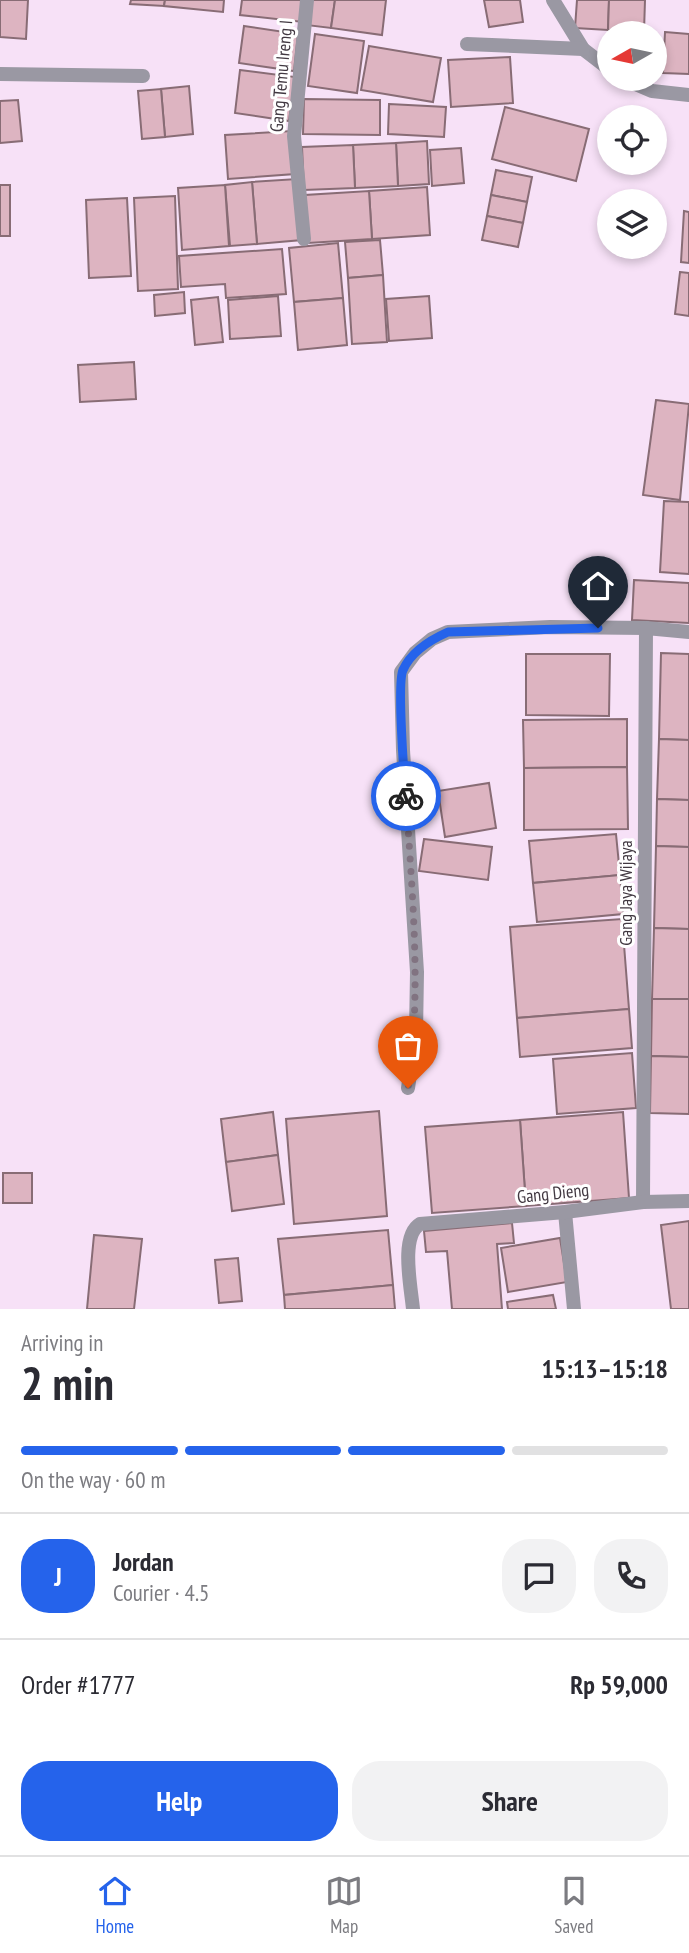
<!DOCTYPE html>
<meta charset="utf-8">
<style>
body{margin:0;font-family:"PT Sans Narrow",sans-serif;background:#f2f2f3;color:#2b2b33;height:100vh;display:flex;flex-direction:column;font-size:26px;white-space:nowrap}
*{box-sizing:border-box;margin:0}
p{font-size:23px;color:#7c7c81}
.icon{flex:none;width:38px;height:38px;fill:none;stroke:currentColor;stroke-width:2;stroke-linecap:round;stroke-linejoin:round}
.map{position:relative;height:1309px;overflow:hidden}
.drawer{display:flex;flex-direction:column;background:#fff;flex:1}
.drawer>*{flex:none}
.needle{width:46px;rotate:261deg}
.buttons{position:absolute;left:597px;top:21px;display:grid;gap:14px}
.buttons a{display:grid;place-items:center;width:70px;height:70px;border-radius:50%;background:#fff;box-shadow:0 4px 10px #0003;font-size:35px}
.pin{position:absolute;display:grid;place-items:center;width:60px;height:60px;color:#fff;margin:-72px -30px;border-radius:50% 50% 50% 0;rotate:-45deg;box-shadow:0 0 7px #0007}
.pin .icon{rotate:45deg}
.courier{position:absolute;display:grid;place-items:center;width:70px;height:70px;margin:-35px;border:5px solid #2563eb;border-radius:50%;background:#fff;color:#222;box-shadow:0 2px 9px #0007}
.headline em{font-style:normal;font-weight:800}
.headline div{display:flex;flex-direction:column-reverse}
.headline{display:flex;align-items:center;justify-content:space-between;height:119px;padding:0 21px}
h1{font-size:46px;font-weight:800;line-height:52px}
.bar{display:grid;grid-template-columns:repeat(4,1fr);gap:10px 7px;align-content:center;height:84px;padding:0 21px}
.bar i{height:9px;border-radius:5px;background:#e1e1e2}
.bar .on{background:#2563eb}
.bar p{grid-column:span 4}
.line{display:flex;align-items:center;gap:18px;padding:0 21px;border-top:2px solid #e1e1e2}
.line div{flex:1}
.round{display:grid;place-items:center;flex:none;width:74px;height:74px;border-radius:28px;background:#f2f2f3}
.button{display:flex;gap:14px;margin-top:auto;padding:14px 21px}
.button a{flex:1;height:80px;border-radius:28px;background:#2563eb;color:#fff;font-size:28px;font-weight:800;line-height:80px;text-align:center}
.button a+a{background:#f2f2f3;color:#2b2b33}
.tab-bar{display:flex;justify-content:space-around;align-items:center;height:98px;border-top:2px solid #e1e1e2;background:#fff;font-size:19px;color:#7c7c81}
.tab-bar a{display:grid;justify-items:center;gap:4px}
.tab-bar .on{color:#2563eb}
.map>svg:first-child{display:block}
</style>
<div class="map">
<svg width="689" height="1309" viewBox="0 0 689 1309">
<rect width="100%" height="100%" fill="#f7e1f7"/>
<!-- building -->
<g fill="#ddb4c1" stroke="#886c75" stroke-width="2">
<polygon points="0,0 28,0 26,39 0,37"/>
<polygon points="131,0 165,0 164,6 130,4"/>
<polygon points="165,0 224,0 223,12 164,6"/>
<polygon points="242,0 306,0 303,22 240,15"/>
<polygon points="309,0 335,0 331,28 306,25"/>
<polygon points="335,0 386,0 382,35 331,28"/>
<polygon points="484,0 520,0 523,22 489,27"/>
<polygon points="577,0 609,0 608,30 575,28"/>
<polygon points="609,0 645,0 644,32 608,30"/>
<polygon points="244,26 298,34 294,71 239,63"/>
<polygon points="665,32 689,34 689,74 663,73"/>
<polygon points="315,34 364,41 357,93 308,86"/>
<polygon points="369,46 441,58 433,102 361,90"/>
<polygon points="510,57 513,103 451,107 448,60"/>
<polygon points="240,70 295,77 289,121 235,113"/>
<polygon points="189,86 193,134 165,137 161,89"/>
<polygon points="161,89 165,137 142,139 138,91"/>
<polygon points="304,99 380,100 380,135 303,134"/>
<polygon points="18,100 22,141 0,143 0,101"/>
<polygon points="389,104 446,107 444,137 388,134"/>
<polygon points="505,107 589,129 576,181 492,159"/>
<polygon points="292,131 295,174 228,179 225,135"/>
<polygon points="427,141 429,184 398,186 396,143"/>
<polygon points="396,143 398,186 355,188 353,145"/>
<polygon points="353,145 355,188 304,190 302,147"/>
<polygon points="461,148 464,183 432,186 430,150"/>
<polygon points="496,170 532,177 527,202 491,195"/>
<polygon points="297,179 302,240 257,244 252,182"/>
<polygon points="252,182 257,244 230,246 225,185"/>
<rect x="0" y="185" width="10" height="51"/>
<polygon points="225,185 229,246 182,250 178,188"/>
<polygon points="427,187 430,235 372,239 369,191"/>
<polygon points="369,191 372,239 308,243 305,195"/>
<polygon points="491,195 527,202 523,223 487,216"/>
<polygon points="175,196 178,289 138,291 134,198"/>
<polygon points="127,198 131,276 89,278 86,200"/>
<polygon points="684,211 689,212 689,263 681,262"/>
<polygon points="487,216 523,223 518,247 482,240"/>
<polygon points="380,240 383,275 348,278 345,242"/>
<polygon points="338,243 343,298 294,302 289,248"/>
<polygon points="282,249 286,294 226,298 225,284 181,287 179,256"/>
<polygon points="680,272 689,273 689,316 675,314"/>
<polygon points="383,275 387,342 352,344 348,278"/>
<polygon points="184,292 185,313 155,316 154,295"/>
<polygon points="278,296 281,336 230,339 228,300"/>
<polygon points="429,296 432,338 389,341 386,299"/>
<polygon points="218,297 223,342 195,345 191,300"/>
<polygon points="343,298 347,345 298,350 294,302"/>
<polygon points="134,362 136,399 80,402 78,365"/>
<polygon points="656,400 689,404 680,500 643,495"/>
<polygon points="664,501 689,502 689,574 660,572"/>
<polygon points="634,580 689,583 689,623 632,620"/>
<polygon points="661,653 689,654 689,740 659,739"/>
<polygon points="526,654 610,654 609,716 526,715"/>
<polygon points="627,719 627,767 524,768 523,720"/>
<polygon points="659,739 689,740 689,800 657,799"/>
<polygon points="627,767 628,829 524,830 524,768"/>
<polygon points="489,783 496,828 445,837 438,791"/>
<polygon points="657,799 689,800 689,847 656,846"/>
<polygon points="616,834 620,875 533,883 529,841"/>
<polygon points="424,839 492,847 488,880 419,871"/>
<polygon points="656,846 689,847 689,929 654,928"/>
<polygon points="620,875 623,914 537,922 533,883"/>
<polygon points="622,919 629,1009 517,1018 510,927"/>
<polygon points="654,928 689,929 689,999 652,999"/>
<polygon points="652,999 689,999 689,1057 651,1056"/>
<polygon points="629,1009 632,1048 520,1057 517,1018"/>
<polygon points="632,1053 636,1108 557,1114 553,1059"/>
<polygon points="651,1056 689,1057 689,1114 650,1113"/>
<polygon points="379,1111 387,1216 294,1224 286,1119"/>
<polygon points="273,1112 278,1155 226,1162 221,1119"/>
<polygon points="623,1112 629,1198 526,1206 520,1120"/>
<polygon points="520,1120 526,1206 432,1213 425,1127"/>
<polygon points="278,1155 284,1204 232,1211 226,1162"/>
<rect x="3" y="1173" width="29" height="30"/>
<polygon points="689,1221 689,1309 671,1309 661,1225"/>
<polygon points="512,1223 514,1243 497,1244 502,1309 452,1309 447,1251 426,1252 424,1231"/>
<polygon points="388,1230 393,1285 284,1295 278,1239"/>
<polygon points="94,1235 142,1239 134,1309 87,1309"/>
<polygon points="560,1238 567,1282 508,1292 501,1248"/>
<polygon points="238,1258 242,1301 219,1303 215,1260"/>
<polygon points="393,1285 395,1309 285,1309 284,1295"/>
<polygon points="553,1295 556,1309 508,1309 507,1302"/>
</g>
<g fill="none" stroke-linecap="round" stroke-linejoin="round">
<!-- minor -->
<g stroke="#9a98a3" stroke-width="14">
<polyline points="553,0 583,49 609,69"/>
<polyline points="467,44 583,49"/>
<polyline points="0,74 143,76"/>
<polyline points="624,79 652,91 689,95"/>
<polyline points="304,239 294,136 307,0"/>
<polyline points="408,1088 416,1033 417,972 403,750 401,672 415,653 432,639 448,632 550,627 646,628"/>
<polyline points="643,1202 646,628 689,632"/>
<polyline points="565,1212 574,1309"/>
<path d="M413 1309C411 1287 400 1236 420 1224L565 1212 643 1202 689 1201"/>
</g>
</g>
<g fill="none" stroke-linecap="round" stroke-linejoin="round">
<!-- done -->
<path stroke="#817381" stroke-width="7" stroke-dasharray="0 12.6" d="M406 796C412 894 422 990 408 1088"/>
<!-- route -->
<path stroke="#2563eb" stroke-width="9" d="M406 796C404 776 397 683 403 670 411 652 430 640 448 632L598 628"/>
</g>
<g text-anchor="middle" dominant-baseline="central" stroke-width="6" stroke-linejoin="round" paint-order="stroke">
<!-- street labels -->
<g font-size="18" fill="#413841" stroke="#fff">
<text transform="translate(281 76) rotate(-85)">Gang Temu Ireng I</text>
<text transform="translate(625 893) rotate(-90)">Gang Jaya Wijaya</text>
<text transform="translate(553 1193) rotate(-6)">Gang Dieng</text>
</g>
</g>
</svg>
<div class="buttons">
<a><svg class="needle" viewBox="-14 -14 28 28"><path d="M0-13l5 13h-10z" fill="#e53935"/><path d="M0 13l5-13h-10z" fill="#7c7c81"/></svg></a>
<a><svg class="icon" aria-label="locate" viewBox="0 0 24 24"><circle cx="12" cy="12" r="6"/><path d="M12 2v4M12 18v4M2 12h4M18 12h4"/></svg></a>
<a><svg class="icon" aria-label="layers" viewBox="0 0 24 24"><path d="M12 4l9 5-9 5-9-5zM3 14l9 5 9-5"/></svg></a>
</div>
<div class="pin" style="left:408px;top:1088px;background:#ea580c"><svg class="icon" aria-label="bag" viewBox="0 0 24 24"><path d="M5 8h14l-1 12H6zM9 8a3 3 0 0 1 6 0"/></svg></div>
<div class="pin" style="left:598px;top:628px;background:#1f2937"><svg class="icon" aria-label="home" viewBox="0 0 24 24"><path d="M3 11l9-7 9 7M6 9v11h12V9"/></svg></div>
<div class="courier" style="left:406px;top:796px"><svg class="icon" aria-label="bike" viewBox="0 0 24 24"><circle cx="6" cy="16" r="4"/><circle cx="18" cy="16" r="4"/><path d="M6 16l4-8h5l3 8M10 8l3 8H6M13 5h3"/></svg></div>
</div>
<section class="drawer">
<div class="headline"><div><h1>2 min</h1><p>Arriving in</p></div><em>15:13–15:18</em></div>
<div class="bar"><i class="on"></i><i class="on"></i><i class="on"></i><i></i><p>On the way · 60 m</p></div>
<div class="line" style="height:126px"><b class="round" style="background:#2563eb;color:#fff">J</b><div><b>Jordan</b><p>Courier · 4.5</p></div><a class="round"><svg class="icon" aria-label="chat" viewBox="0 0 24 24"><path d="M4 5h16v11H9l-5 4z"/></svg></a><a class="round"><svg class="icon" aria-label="phone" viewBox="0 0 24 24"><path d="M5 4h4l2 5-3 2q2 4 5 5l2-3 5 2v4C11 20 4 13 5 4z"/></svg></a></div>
<div class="line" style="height:91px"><div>Order #1777</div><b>Rp 59,000</b></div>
<div class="button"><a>Help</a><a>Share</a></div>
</section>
<nav class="tab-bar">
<a class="on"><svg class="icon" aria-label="home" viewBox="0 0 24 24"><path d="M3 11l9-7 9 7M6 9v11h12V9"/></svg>Home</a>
<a><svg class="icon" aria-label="map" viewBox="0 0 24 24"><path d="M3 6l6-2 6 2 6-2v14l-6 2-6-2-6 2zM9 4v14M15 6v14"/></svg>Map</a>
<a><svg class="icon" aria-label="saved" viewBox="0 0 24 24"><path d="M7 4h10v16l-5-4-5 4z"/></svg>Saved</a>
</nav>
